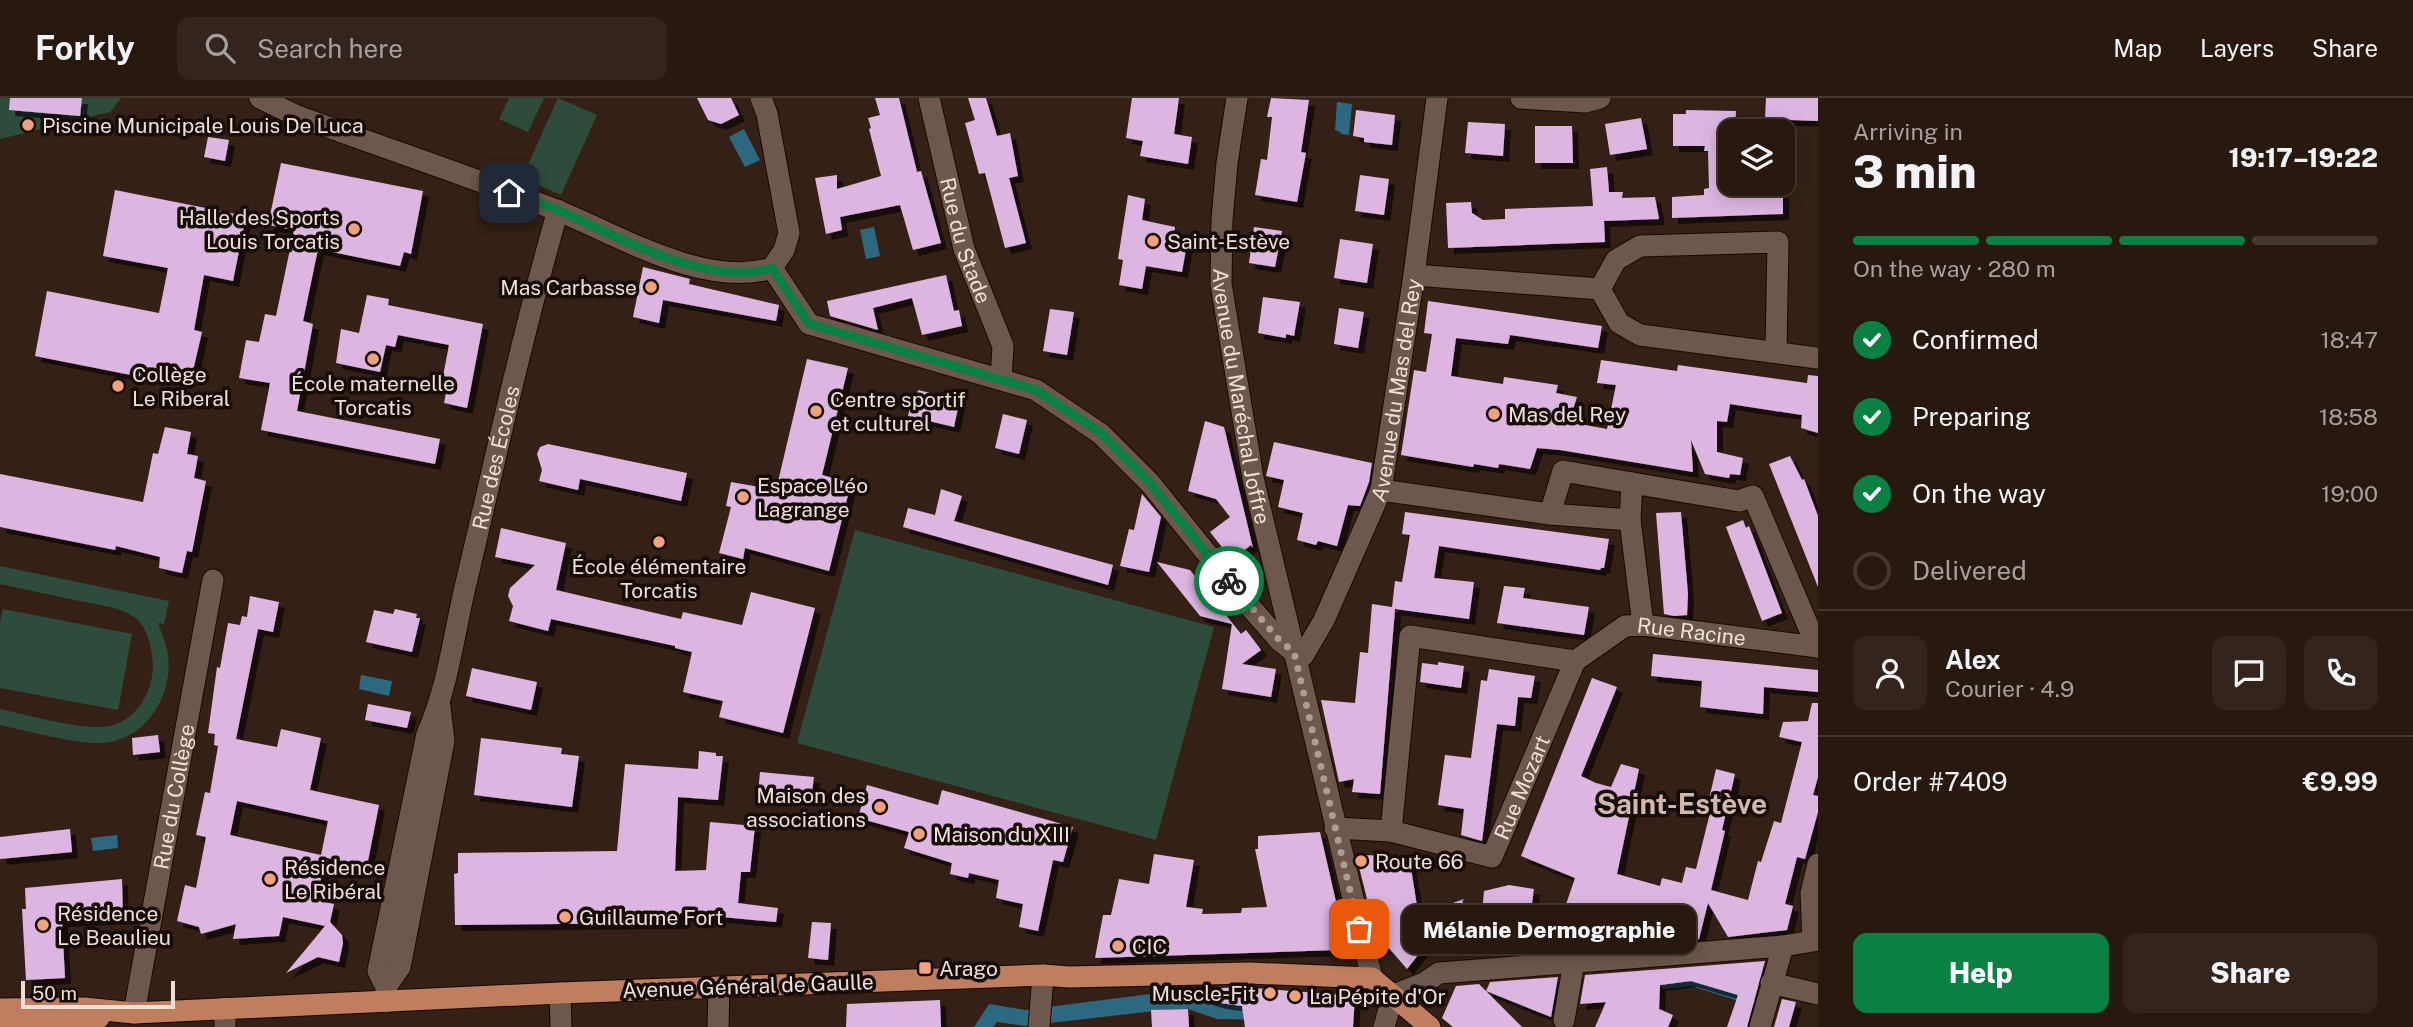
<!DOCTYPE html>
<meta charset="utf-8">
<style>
body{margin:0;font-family:"Public Sans",sans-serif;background:#33251e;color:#f1f3f6;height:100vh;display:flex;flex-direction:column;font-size:26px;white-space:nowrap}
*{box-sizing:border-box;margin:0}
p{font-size:23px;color:#a4a09f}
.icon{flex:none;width:38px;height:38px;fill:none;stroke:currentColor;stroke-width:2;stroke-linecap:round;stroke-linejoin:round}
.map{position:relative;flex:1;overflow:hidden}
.sheet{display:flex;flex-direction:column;background:#271810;width:595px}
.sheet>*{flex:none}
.fabs{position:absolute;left:1718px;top:21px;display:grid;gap:14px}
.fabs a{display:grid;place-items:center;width:77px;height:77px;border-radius:14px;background:#271810;box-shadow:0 4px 18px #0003,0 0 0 2px #433730;font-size:35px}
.scale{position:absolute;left:21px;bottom:18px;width:154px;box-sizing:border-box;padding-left:7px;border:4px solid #eee0d9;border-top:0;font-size:19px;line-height:24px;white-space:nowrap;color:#eee0d9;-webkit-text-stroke:5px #150c08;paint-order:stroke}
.pin{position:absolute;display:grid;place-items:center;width:60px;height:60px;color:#fff;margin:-30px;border-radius:14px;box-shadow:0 4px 10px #0006}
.courier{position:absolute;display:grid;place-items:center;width:70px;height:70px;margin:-35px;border:5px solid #0b8043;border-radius:50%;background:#fff;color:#222;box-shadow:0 2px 9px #0007}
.bubble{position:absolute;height:49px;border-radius:14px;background:#271810;box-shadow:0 4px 18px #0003,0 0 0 2px #433730;font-size:23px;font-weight:800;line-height:49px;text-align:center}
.head em{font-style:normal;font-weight:800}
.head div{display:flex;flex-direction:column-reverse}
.head{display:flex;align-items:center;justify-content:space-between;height:119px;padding:0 35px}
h1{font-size:46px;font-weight:800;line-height:52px}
.bar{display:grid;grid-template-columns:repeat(4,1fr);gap:10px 7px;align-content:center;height:84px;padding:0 35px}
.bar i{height:9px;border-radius:5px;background:#433730}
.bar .current{background:#0b8043}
.bar p{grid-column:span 4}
.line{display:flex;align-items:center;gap:18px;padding:0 35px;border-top:2px solid #433730}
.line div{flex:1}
.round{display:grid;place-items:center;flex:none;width:74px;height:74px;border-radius:14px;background:#33251e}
ol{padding:0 35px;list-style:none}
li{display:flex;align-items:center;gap:21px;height:77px}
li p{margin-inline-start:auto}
li .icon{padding:7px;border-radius:50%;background:#0b8043;color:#fff;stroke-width:4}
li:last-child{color:#a4a09f}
li i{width:38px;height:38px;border:4px solid #433730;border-radius:50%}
.button{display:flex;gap:14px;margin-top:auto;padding:14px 35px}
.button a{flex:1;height:80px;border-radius:14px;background:#0b8043;color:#fff;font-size:28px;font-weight:800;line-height:80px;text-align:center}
.button a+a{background:#33251e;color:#f1f3f6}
header{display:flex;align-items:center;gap:42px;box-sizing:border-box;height:98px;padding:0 35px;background:#271810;border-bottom:2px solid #433730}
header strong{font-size:33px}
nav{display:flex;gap:38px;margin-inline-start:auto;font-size:24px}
.search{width:490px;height:63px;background:#33251e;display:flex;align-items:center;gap:18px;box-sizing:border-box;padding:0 24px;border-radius:14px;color:#a4a09f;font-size:26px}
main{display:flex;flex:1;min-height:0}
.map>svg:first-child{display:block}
</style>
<header>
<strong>Forkly</strong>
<div class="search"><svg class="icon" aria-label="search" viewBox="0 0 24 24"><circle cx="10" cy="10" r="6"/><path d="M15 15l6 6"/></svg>Search here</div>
<nav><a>Map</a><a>Layers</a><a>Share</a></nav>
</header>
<main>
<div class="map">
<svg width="1818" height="929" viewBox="0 0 1818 929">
<defs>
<filter id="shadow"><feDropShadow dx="6" dy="6" stdDeviation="0" flood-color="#0009"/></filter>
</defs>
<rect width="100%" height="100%" fill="#342016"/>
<!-- green -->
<g fill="#2e4c3b">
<polygon points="0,0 121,0 110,14 0,41"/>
<polygon points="509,0 544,0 528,34 499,21"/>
<polygon points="558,0 597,17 561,97 522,80"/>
<polygon points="855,432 1214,529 1156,742 797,645"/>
<path d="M0 468 169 503 164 526 158 525C161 534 165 542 167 551 176 593 148 643 101 645 75 646 28 633 0 627V611C28 617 73 630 100 629 132 629 153 597 153 567 152 552 148 528 134 519 120 509 100 507 84 504 56 498 28 492 0 486Z"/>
<polygon points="3,511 132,536 118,612 0,590 0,524"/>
</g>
<!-- water -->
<g fill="#2c6980">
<polygon points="1337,4 1352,6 1349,37 1341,36 1340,34 1335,32"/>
<polygon points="744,31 760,62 745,69 729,39"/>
<polygon points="874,129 880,158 866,161 860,132"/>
<polygon points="361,577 392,583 389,598 359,591"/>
<polygon points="117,737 118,750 93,753 91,740"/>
<polygon points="1150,896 1192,897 1220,906 1310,910 1309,923 1217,921 1188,911 1171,911 1025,928 997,924 993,929 974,929 989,906 1025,912"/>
</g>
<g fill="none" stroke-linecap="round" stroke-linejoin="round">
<!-- stream -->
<polyline stroke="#2c6980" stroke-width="6" points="1655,883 1665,888 1691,885 1761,907"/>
</g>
<!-- building -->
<g fill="#dcb6e1" fill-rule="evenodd" filter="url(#shadow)">
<polygon points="10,0 82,0 80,18 9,12"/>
<polygon points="697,0 731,0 739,17 721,26 708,22"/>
<polygon points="875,0 899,0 917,74 921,73 941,145 913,152 900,107 840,119 842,132 826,136 815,80 837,77 837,91 881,78 869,31 871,30 868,20 880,17"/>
<polygon points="968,0 986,0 997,38 1010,35 1018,78 1009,80 1026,145 1005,150 985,75 979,76 965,25 975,22"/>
<polygon points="1132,0 1179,0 1174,36 1192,39 1188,66 1140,58 1143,43 1126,40"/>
<polygon points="1271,0 1309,2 1301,54 1306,55 1297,104 1255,97 1261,61 1267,62 1272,19 1267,19"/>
<polygon points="1766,0 1818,0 1818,23 1765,21"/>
<polygon points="1356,12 1395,17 1392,47 1364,44 1364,40 1353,38"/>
<polygon points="1686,12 1736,13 1735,33 1731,33 1731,86 1737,86 1731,97 1783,94 1783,116 1672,120 1672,99 1704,97 1704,91 1709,90 1708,53 1704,53 1705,48 1673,48 1673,16 1686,16"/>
<polygon points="1641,20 1647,51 1610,57 1605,26"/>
<polygon points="1468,24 1505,26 1503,58 1465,55"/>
<polygon points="1535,28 1572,28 1573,65 1535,65"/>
<polygon points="208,39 229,42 225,63 204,59"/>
<polygon points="281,65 423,93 411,156 404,154 400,168 318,151 303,223 313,226 297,313 440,341 435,366 261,332 270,285 239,280 246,242 259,244 265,216 276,218 294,132 268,127"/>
<polygon points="1607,69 1609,94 1623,94 1622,100 1655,99 1659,121 1604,123 1605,144 1448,150 1446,105 1471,104 1472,115 1483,122 1505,121 1505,111 1593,108 1590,71"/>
<polygon points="1360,77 1389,81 1384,117 1355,113"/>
<polygon points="115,92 246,118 233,183 204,177 194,232 202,234 192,277 148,269 146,280 35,258 47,193 159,215 168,170 103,158"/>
<polygon points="1128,97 1145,101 1142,122 1175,129 1174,138 1188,140 1182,174 1146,168 1142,191 1119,187 1123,162 1118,161"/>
<polygon points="1254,129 1282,133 1275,169 1249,165"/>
<polygon points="1340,141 1373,146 1367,185 1334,180"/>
<polygon points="643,169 690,181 689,186 779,207 776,223 663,202 659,225 633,219"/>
<polygon points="946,177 954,213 959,212 962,228 922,237 912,200 873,210 878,232 830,218 827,203"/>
<polygon points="367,197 389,201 388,207 483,226 467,310 444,305 449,279 443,278 449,247 398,237 395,249 386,247 380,274 336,265 341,231 359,235"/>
<polygon points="1263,199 1300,204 1294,238 1286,236 1286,240 1258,235"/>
<polygon points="1428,203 1602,228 1598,250 1510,237 1508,246 1456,240 1451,278 1503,286 1504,279 1558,287 1556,295 1577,299 1569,324 1607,331 1616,287 1597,285 1601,262 1677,273 1678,267 1807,285 1808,277 1818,278 1818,335 1801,330 1802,317 1730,306 1727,324 1717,323 1717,354 1743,360 1740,377 1730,376 1729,380 1705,376 1691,342 1693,374 1560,352 1537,350 1530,371 1499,366 1498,370 1474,366 1473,369 1401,357 1414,272 1426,274 1432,236 1424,235"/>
<polygon points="1339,210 1364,214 1358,250 1334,246"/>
<polygon points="1050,211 1074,214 1067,257 1043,253"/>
<polygon points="807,261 848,270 822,377 851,385 829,473 745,450 743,461 719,455 731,409 726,408 731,384 776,392"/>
<polygon points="918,292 947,299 947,302 959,305 954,329 908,318 912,301 916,301"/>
<polygon points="1003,316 1027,322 1019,356 995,350"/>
<polygon points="1205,323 1224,329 1253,450 1251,447 1232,462 1210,434 1230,419 1216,401 1188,393"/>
<polygon points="165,329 191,334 187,356 198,358 194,380 206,383 192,454 187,453 182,475 159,470 160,459 116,448 115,452 0,429 0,376 143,404 153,355 158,356"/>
<polygon points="1274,344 1372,365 1369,384 1360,408 1348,407 1337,448 1318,443 1316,447 1297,442 1303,415 1278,409 1284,382 1266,378"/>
<polygon points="548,346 687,375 681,403 580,381 578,392 539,383 542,372 537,356 540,349"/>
<polygon points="1790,358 1802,382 1804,381 1818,418 1818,489 1769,366"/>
<polygon points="941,391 962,398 954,423 1113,467 1108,487 903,429 908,410 935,417"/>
<polygon points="1142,396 1161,419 1149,474 1120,468 1129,431 1134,432"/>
<polygon points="1405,414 1609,441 1604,470 1601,470 1600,472 1439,448 1434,480 1474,484 1469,521 1395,511 1380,696 1352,694 1354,681 1339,684 1321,602 1355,605 1360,554 1368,555 1372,506 1392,509 1395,483 1402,484 1410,437 1402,436"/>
<polygon points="1681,414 1688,496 1687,517 1674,518 1664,516 1656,415"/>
<polygon points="1743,422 1746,430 1749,428 1782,515 1762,523 1726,429"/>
<polygon points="501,430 566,445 556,492 681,521 683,514 742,527 751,494 815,510 783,635 719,619 723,603 683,594 692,554 675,550 675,548 551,521 548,533 509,523 513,508 508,498 510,490 535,467 495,459"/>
<polygon points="1157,464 1190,472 1241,536 1246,532 1261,552 1242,566 1276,571 1271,599 1222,591 1232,526 1200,518"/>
<polygon points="1504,488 1525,490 1523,500 1589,509 1584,537 1497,525"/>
<path d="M250 498 279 504 273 534 258 531 236 641 277 649 281 631 321 640 310 692 379 707 367 768 327 760 315 802 334 806 330 824 342 837 343 845 339 864 318 859 286 875 325 828 283 819 279 838 233 841 236 826 201 836 199 829 177 823 185 787 196 790 206 739 196 737 205 694 210 695 218 648 214 647 215 636 208 635 217 569 220 570 228 525 240 527 242 518 247 519ZM237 703 328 723 321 757 230 737Z"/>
<polygon points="395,511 417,516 416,520 420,520 412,554 366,544 374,512 393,516"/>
<polygon points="1653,556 1818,572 1818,594 1764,589 1763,616 1700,609 1702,583 1651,578"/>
<polygon points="1438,564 1464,568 1461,590 1420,584 1422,565 1438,567"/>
<polygon points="472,570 537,584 531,612 466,598"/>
<polygon points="1489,571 1535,578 1531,600 1518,599 1515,628 1497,626 1482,743 1461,737 1464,711 1438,707 1445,657 1471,660 1481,582 1487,583"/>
<polygon points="1592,580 1617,589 1581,678 1596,685 1611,689 1621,666 1639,671 1617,776 1660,788 1662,780 1682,785 1686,769 1696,771 1710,715 1706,714 1716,671 1735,676 1722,732 1725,733 1711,792 1748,802 1758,763 1761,764 1774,723 1781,725 1802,644 1779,639 1783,624 1808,623 1812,605 1818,605 1818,679 1813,697 1818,698 1818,714 1805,761 1797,759 1785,806 1793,808 1787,832 1728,839 1708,805 1699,841 1503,857 1507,847 1454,821 1442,847 1430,842 1407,871 1387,848 1380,853 1356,757 1409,758 1417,808 1427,806 1425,815 1464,801 1462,804 1482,814 1484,793 1509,787 1534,791 1530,820 1562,818 1575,780 1521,758"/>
<polygon points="368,606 411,614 407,630 365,622"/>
<polygon points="158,637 160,654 133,657 132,640"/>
<polygon points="481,640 562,650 561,656 579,658 572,709 474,697"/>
<polygon points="699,653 716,655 716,658 723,658 718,702 678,699 675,773 706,772 710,724 755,728 750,774 741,774 738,805 778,810 776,824 680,815 680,825 455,827 454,776 458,775 458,755 617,753 625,666 698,671"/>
<polygon points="760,674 814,679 811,701 758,696"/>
<polygon points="867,687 938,707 942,692 1073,729 1063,764 1053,762 1038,833 1019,829 1023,806 996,800 999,782 969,775 968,780 950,776 952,765 904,750 909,734 858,720"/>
<polygon points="70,731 72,754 0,761 0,739"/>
<polygon points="1320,734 1345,843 1336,846 1337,852 1095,860 1103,817 1111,817 1119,781 1149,786 1154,756 1194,762 1186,809 1203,811 1202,816 1241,815 1242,810 1267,809 1255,751 1258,751 1258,738"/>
<polygon points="122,781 123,820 62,823 65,880 26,882 22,811 26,811 25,790"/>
<polygon points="812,824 831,825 828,862 808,860"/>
<polygon points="1765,863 1747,929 1727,929 1738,897 1691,883 1660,887 1659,911 1673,917 1668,929 1595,929 1606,904 1580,906 1585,877"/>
<polygon points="1558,879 1551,919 1486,893 1522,929 1453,929 1442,920 1456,888 1479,886 1486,893 1490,884"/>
<polygon points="1241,889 1355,898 1353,929 1245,929 1242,908 1220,905 1183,894 1184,892"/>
<polygon points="1782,901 1796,904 1789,929 1774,929"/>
<polygon points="940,902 941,929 846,929 847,906"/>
<polygon points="1188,911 1189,929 1152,929 1151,912"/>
</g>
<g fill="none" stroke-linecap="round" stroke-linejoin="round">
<defs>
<g id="minor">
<path d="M260 0 295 17C381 49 470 78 556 112 617 136 704 191 772 170"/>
<path id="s1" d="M761 0 767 16 789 135 784 152 772 170 809 226 1036 292 1101 336 1150 385 1245 503 1280 543 1294 554 1303 558 1324 522 1381 392 1414 177 1437 0"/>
<path id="s2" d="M929 0 964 151 1003 248 1001 281"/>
<path id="s3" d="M1237 0 1227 65 1222 122 1221 186 1253 380 1372 880"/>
<polyline points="1521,0 1585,4 1600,0"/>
<polyline points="1414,177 1600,191 1619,225 1640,237 1818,260"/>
<polyline points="1600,191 1616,162 1640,148 1778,144 1776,253"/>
<polyline points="1381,392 1550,416 1630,422 1632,385 1739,403 1753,398 1817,549"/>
<polyline points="1550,416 1563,373 1632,385"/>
<polyline points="1630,422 1643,527"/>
<path id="s4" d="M1575 563 1625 528 1643 527 1818 549"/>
<polyline points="1335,730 1391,733 1410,538 1575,563"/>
<path id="s5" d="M1391 733 1492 759 1575 563"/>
<polyline points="1813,842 1811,795 1818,766"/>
<polyline points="1771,885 1818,896"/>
<polyline points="386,889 400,869 444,643 440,609"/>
<polyline points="560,895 561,929"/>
<path id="s6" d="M386 904V889L378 873 427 636C449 587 454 533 467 481 496 358 523 234 558 112"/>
<path id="s7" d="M134 915 213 482"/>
<polyline points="1564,922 1574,864"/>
<polyline points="225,929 225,910"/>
<polyline points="718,929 719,889"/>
<polyline points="1039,929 1043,877"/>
<polyline points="1384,929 1393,897 1424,885 1439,875 1783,848 1818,842"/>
<polyline points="1760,929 1783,848"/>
</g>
<g id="major">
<polyline points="0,911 84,910 134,915 560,895 1043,877 1069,879 1249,875 1372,880 1430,929"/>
<polyline points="0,926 84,924 99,920"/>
</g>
</defs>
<!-- minor casing -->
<use href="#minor" stroke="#1b0902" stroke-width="23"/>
<!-- major casing -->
<use href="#major" stroke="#1b0902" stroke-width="23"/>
<!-- minor -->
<use href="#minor" stroke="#6e574c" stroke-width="21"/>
<!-- major -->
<use href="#major" stroke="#bf7e60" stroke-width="21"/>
</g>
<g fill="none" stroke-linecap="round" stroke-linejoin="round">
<!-- done -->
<polyline stroke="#ad9d95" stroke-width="7" stroke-dasharray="0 12.6" points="1229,483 1280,543 1294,554 1359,831"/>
<!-- route -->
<path stroke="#0b8043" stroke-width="9" d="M509 95C526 101 543 106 560 113 619 139 707 190 772 170L809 226 1036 292 1101 335 1150 385 1229 483"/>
</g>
<!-- markers -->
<g fill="#f1a17c" stroke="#150c08" stroke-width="2.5">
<circle cx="28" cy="27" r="7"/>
<circle cx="354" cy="131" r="7"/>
<circle cx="1153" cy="143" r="7"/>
<circle cx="651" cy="189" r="7"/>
<circle cx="373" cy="261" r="7"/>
<circle cx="118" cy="288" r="7"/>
<circle cx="816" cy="313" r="7"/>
<circle cx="1494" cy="316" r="7"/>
<circle cx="743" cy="399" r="7"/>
<circle cx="659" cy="444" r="7"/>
<circle cx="880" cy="709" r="7"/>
<circle cx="919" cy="736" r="7"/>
<circle cx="1361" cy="763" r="7"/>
<circle cx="270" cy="781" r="7"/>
<circle cx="565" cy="819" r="7"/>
<circle cx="43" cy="827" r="7"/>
<circle cx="1118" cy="848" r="7"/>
<rect x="918" y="863" width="14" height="14" rx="3.5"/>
<circle cx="1270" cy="895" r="7"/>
<circle cx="1295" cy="898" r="7"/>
</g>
<g text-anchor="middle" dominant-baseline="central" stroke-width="7" stroke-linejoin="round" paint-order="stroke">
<!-- poi labels -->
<g font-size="21" fill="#eee0d9" stroke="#150c08" text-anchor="start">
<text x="42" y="27">Piscine Municipale Louis De Luca</text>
<text x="340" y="119" text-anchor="end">Halle des Sports<tspan x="340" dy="24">Louis Torcatis</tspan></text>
<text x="1167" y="143">Saint-Estève</text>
<text x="637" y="189" text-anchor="end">Mas Carbasse</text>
<text x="132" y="276">Collège<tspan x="132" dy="24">Le Riberal</tspan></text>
<text x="373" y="285" text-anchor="middle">École maternelle<tspan x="373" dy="24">Torcatis</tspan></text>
<text x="830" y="301">Centre sportif<tspan x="830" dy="24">et culturel</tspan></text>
<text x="1508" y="316">Mas del Rey</text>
<text x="757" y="387">Espace Léo<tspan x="757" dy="24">Lagrange</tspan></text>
<text x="659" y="468" text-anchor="middle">École élémentaire<tspan x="659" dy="24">Torcatis</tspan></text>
<text x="866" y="697" text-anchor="end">Maison des<tspan x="866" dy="24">associations</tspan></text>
<text x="933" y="736">Maison du XIII</text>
<text x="1375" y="763">Route 66</text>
<text x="284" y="769">Résidence<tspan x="284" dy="24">Le Ribéral</tspan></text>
<text x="57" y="815">Résidence<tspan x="57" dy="24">Le Beaulieu</tspan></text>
<text x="579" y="819">Guillaume Fort</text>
<text x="1132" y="848">CIC</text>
<text x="939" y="870">Arago</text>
<text x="1256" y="895" text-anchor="end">Muscle-Fit</text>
<text x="1309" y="898">La Pépite d'Or</text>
</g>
<!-- street labels -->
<g font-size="21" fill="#eee0d9" stroke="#150c08">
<text stroke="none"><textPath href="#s2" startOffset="147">Rue du Stade</textPath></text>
<text stroke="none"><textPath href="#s1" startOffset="1146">Avenue du Mas del Rey</textPath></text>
<text stroke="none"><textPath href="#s3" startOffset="301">Avenue du Maréchal Joffre</textPath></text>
<text stroke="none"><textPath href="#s6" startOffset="560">Rue des Écoles</textPath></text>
<text stroke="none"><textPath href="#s4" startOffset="128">Rue Racine</textPath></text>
<text stroke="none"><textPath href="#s5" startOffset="180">Rue Mozart</textPath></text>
<text stroke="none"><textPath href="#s7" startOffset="220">Rue du Collège</textPath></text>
<text transform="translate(748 888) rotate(-2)">Avenue Général de Gaulle</text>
</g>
<!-- district labels -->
<g font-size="28" font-weight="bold" fill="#d2b8ab" stroke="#150c08">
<text x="1682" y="705">Saint-Estève</text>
</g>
</g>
</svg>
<div class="fabs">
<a><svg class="icon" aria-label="layers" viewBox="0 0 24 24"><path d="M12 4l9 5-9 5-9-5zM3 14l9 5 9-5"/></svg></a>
</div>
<div class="scale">50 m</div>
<div class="pin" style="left:1359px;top:831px;background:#ea580c"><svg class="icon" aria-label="bag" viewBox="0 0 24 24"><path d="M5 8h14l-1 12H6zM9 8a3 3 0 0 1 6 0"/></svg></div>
<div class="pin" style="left:509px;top:95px;background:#1f2937"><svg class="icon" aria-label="home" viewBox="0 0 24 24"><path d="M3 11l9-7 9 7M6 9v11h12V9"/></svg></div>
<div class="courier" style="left:1229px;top:483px"><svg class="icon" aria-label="bike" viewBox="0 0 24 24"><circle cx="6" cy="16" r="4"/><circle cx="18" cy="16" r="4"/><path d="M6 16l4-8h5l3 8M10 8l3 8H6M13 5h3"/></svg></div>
<div class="bubble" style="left:1402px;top:807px;width:294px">Mélanie Dermographie</div>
</div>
<section class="sheet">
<div class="head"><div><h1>3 min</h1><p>Arriving in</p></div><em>19:17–19:22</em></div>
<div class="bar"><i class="current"></i><i class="current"></i><i class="current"></i><i></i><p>On the way · 280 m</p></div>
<ol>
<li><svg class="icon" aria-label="check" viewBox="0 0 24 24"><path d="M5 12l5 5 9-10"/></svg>Confirmed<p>18:47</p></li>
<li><svg class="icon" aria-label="check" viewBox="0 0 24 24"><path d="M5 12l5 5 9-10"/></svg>Preparing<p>18:58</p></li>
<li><svg class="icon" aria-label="check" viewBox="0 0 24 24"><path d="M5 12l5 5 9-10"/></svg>On the way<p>19:00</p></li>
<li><i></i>Delivered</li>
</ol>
<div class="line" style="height:126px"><a class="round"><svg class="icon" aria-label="person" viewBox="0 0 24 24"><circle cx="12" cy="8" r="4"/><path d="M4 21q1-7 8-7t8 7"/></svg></a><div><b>Alex</b><p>Courier · 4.9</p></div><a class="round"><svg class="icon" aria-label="chat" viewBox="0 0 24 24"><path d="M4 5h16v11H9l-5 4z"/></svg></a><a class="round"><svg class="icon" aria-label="phone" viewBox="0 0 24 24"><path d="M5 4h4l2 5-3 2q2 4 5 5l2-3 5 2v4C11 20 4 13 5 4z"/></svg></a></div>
<div class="line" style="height:91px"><div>Order #7409</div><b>€9.99</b></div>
<div class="button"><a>Help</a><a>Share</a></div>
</section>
</main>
